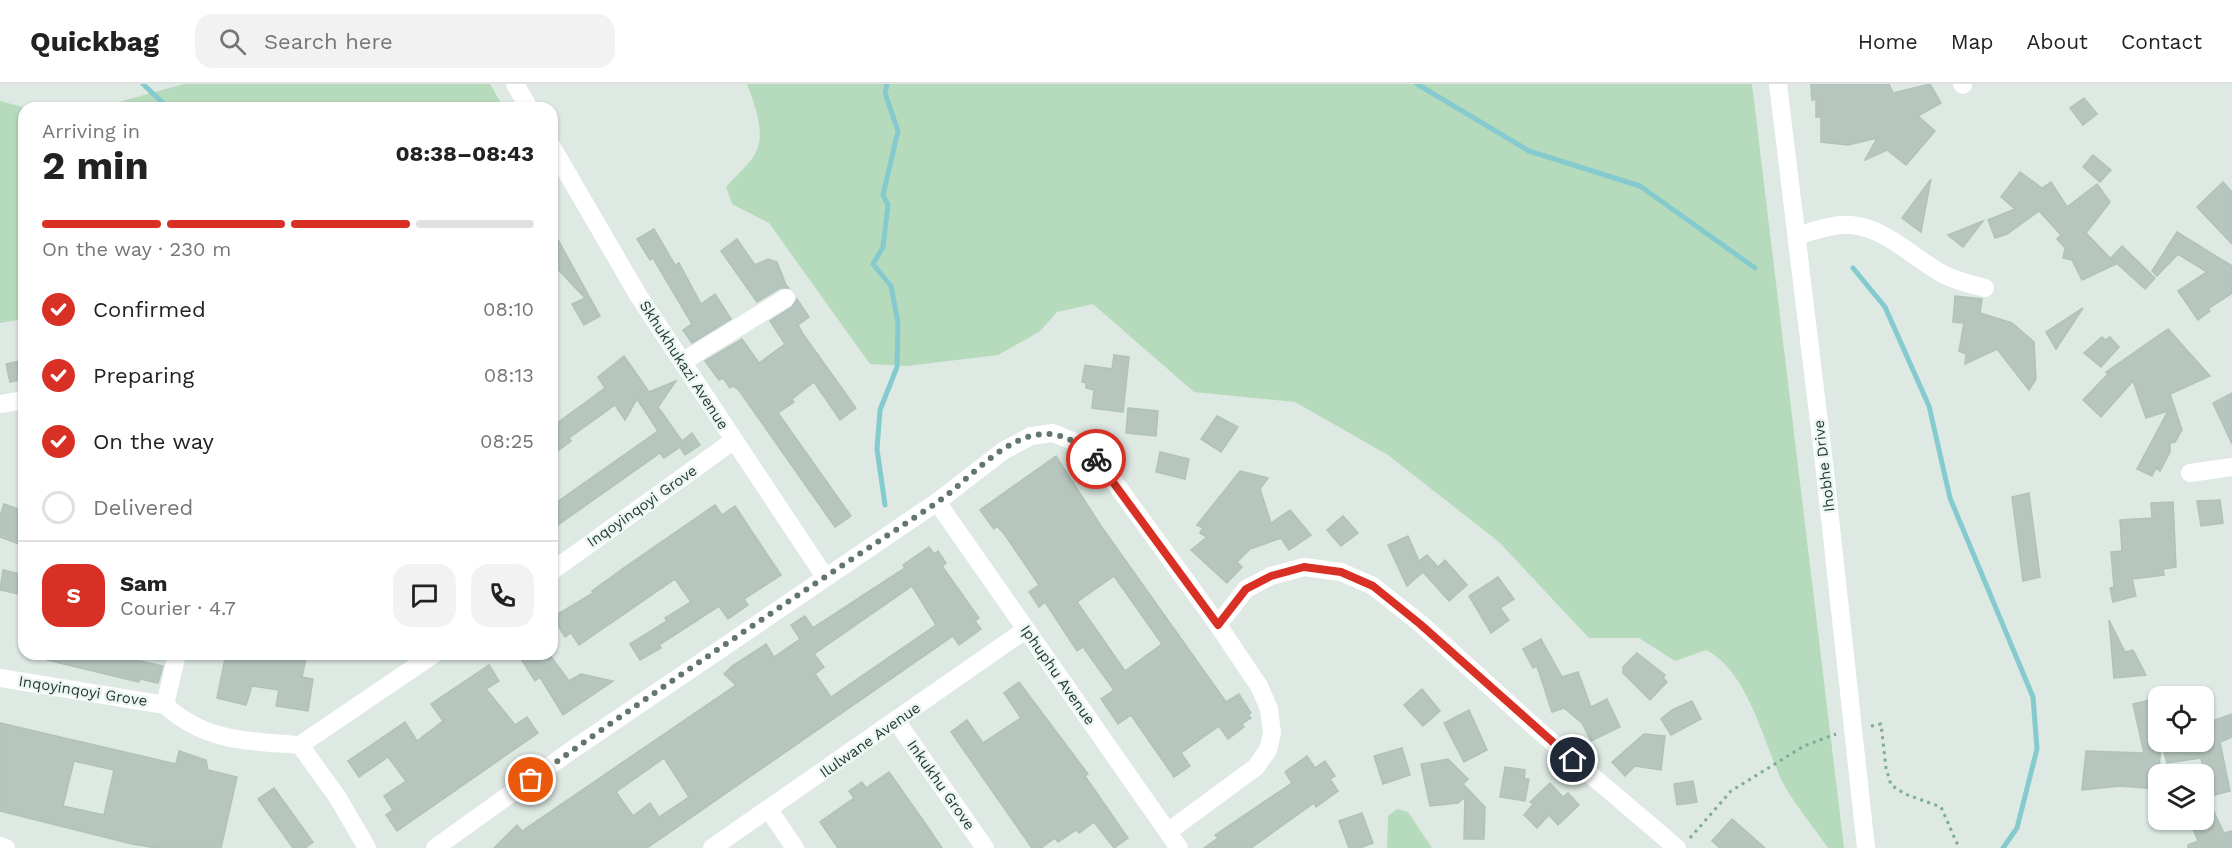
<!DOCTYPE html>
<meta charset="utf-8">
<style>
body{margin:0;font-family:"Work Sans",sans-serif;background:#f2f2f2;color:#222;height:100vh;display:flex;flex-direction:column;font-size:22px;white-space:nowrap}
*{box-sizing:border-box;margin:0}
p{font-size:20px;color:#767676}
.icon{flex:none;width:33px;height:33px;fill:none;stroke:currentColor;stroke-width:2;stroke-linecap:round;stroke-linejoin:round}
.map{position:relative;flex:1;overflow:hidden}
.side{position:absolute;left:18px;top:18px;width:540px;height:558px;display:flex;flex-direction:column;background:#fff;border-radius:18px;box-shadow:0 2px 4px #0004}
.side>*{flex:none}
.controls{position:absolute;left:2148px;top:602px;display:grid;gap:12px}
.controls a{display:grid;place-items:center;width:66px;height:66px;border-radius:12px;background:#fff;box-shadow:0 2px 4px #0004;font-size:30px}
.pin{position:absolute;display:grid;place-items:center;width:51px;height:51px;color:#fff;margin:-26px;border:3px solid #fff;border-radius:50%;box-shadow:0 2px 6px #0007}
.courier{position:absolute;display:grid;place-items:center;width:60px;height:60px;margin:-30px;border:4px solid #d93025;border-radius:50%;background:#fff;color:#222;box-shadow:0 2px 8px #0007}
.head em{font-style:normal;font-weight:700}
.head div{display:flex;flex-direction:column-reverse}
.head{display:flex;align-items:center;justify-content:space-between;height:102px;padding:0 24px}
h1{font-size:39px;font-weight:700;line-height:45px}
.bar{display:grid;grid-template-columns:repeat(4,1fr);gap:9px 6px;align-content:center;height:72px;padding:0 24px}
.bar i{height:8px;border-radius:4px;background:#e0e0e0}
.bar .on{background:#d93025}
.bar p{grid-column:span 4}
.line{display:flex;align-items:center;gap:15px;padding:0 24px;border-top:2px solid #e0e0e0}
.line div{flex:1}
.round{display:grid;place-items:center;flex:none;width:63px;height:63px;border-radius:18px;background:#f2f2f2}
ol{padding:0 24px;list-style:none}
li{display:flex;align-items:center;gap:18px;height:66px}
li p{margin-inline-start:auto}
li .icon{padding:6px;border-radius:50%;background:#d93025;color:#fff;stroke-width:4}
li:last-child{color:#767676}
li i{width:33px;height:33px;border:3px solid #e0e0e0;border-radius:50%}
header{display:flex;align-items:center;gap:36px;box-sizing:border-box;height:84px;padding:0 30px;background:#fff;border-bottom:2px solid #e0e0e0}
header strong{font-size:28px}
nav{display:flex;gap:33px;margin-inline-start:auto;font-size:21px}
.search{width:420px;height:54px;background:#f2f2f2;display:flex;align-items:center;gap:15px;box-sizing:border-box;padding:0 21px;border-radius:18px;color:#767676;font-size:22px}
.map>svg:first-child{display:block}
</style>
<header>
<strong>Quickbag</strong>
<div class="search"><svg class="icon" aria-label="search" viewBox="0 0 24 24"><circle cx="10" cy="10" r="6"/><path d="M15 15l6 6"/></svg>Search here</div>
<nav><a>Home</a><a>Map</a><a>About</a><a>Contact</a></nav>
</header>
<div class="map">
<svg width="2232" height="764" viewBox="0 0 2232 764">
<rect width="100%" height="100%" fill="#dde9e2"/>
<!-- green -->
<g fill="#b6dabc">
<polygon points="184,0 490,0 504,24 97,24"/>
<path d="M747 0H1752L1844 764H1828C1813 742 1793 719 1781 695 1763 656 1747 586 1706 566L1675 577 1639 554H1589L1499 458 1388 371 1295 318 1194 308 1093 220 1057 228 1039 248 998 271 907 282 870 280 769 139 732 120 726 103C735 92 752 79 757 66 765 45 754 19 747 0Z"/>
<polygon points="0,17 26,24 24,24 24,235 0,239"/>
<polygon points="1397,725 1408,728 1432,764 1387,764 1388,732"/>
</g>
<g fill="none" stroke-linecap="round" stroke-linejoin="round">
<!-- stream -->
<g stroke="#85cace" stroke-width="5">
<polyline points="143,0 168,24"/>
<polyline points="1417,0 1529,67 1640,102 1755,184"/>
<polyline points="1853,184 1885,223 1929,322 1950,414 2033,613 2037,665 2017,744 2003,764"/>
<polyline points="885,421 877,365 880,326 897,283 898,239 891,202 873,180 883,163 888,121 883,111 898,47 885,9 887,0"/>
</g>
</g>
<!-- building -->
<g fill="#b6c6be" stroke="#b0c2b9" stroke-width="1.5" fill-rule="evenodd">
<polygon points="1811,0 1889,0 1893,9 1930,0 1941,19 1918,32 1935,47 1906,81 1887,66 1865,76 1877,54 1848,61 1821,58 1821,33 1816,33 1816,15 1812,16"/>
<polygon points="2084,14 2097,30 2083,41 2070,24"/>
<polygon points="2093,71 2111,86 2100,98 2083,83"/>
<polygon points="2020,88 2042,104 2051,98 2067,123 2097,100 2110,118 2086,149 2116,180 2082,196 2072,176 2063,174 2065,164 2057,155 2061,151 2039,127 2007,150 1995,154 1988,136 2015,125 2001,113"/>
<polygon points="1931,95 1923,137 1921,148 1902,134"/>
<polygon points="2223,98 2232,108 2232,160 2197,123"/>
<polygon points="1983,137 1963,163 1948,151"/>
<polygon points="552,145 600,232 584,241 572,220 585,214 552,179"/>
<polygon points="654,145 675,181 679,179 701,220 715,210 731,235 692,259 683,246 692,240 653,174 650,176 637,155"/>
<polygon points="2177,148 2232,182 2232,209 2208,225 2210,227 2198,236 2178,207 2207,188 2178,170 2157,192 2152,187"/>
<polygon points="737,155 755,181 768,175 777,178 786,201 789,204 780,204 757,218 721,167"/>
<polygon points="2122,162 2155,194 2145,205 2111,174"/>
<polygon points="1955,212 1982,215 1980,229 2012,239 2034,258 2036,295 2029,306 1997,265 1965,280 1966,270 1959,267 1964,239 1953,238"/>
<polygon points="797,215 809,233 798,241 803,250 856,324 840,336 814,298 792,315 794,318 778,329 851,432 835,443 738,305 733,302 730,304 723,294 719,296 705,277 742,255 759,279 785,260 770,237 792,223"/>
<polygon points="2083,224 2056,265 2046,248"/>
<polygon points="2168,245 2210,292 2170,310 2182,346 2175,358 2170,359 2170,368 2160,387 2156,384 2152,392 2137,385 2168,327 2146,334 2133,297 2101,333 2083,316 2108,290 2106,288"/>
<polygon points="2102,253 2105,256 2110,253 2119,263 2101,283 2084,269"/>
<polygon points="1114,271 1129,273 1123,328 1092,324 1094,306 1086,304 1086,299 1082,298 1085,281 1112,285"/>
<polygon points="624,272 649,308 676,297 658,323 682,357 692,349 700,361 685,371 680,363 664,374 660,369 552,445 552,410 557,418 658,347 637,315 625,336 615,321 569,354 571,357 552,371 552,343 605,304 598,293"/>
<polygon points="24,276 24,295 10,298 6,280"/>
<polygon points="2232,309 2232,360 2213,319"/>
<polygon points="1128,324 1158,327 1156,352 1126,349"/>
<polygon points="1217,332 1238,343 1221,368 1201,355"/>
<polygon points="1160,368 1189,375 1185,395 1156,388"/>
<path d="M1056 372 1101 442 1226 618 1239 610 1251 629 1248 631 1251 634 1242 640 1244 643 1228 655 1219 642 1181 669 1190 682 1174 693 1131 631 1118 640 1101 615 1114 606 1083 563 1077 567 1045 518 1039 523 1029 508 1039 501 1005 451 997 442 994 445 980 426ZM1114 492 1162 560 1125 587 1077 518Z"/>
<polygon points="1240,387 1268,394 1260,405 1271,439 1290,426 1311,451 1289,466 1281,454 1250,465 1237,478 1242,483 1227,499 1191,466 1207,453 1200,449 1203,444 1197,441"/>
<polygon points="2029,409 2040,493 2023,497 2012,413"/>
<polygon points="2220,416 2223,439 2201,442 2197,417"/>
<polygon points="2173,418 2176,483 2163,485 2164,491 2132,495 2136,512 2113,518 2110,504 2114,503 2111,468 2122,467 2120,436 2152,434 2151,419"/>
<polygon points="4,420 24,427 24,462 0,453 0,432"/>
<polygon points="715,421 722,431 735,422 781,491 744,515 748,521 728,535 719,522 659,561 661,564 640,576 630,560 667,537 665,534 691,518 675,495 579,561 571,549 565,553 553,533 593,509 592,507 625,483"/>
<polygon points="1343,432 1358,449 1341,462 1327,446"/>
<polygon points="1408,452 1419,477 1427,471 1438,483 1445,476 1467,501 1449,517 1423,488 1407,502 1388,461"/>
<path d="M929 463 934 470 938 467 946 479 942 482 979 534 975 537 981 545 959 561 953 552 647 764H494L517 741 522 747 736 601 724 590 732 582 766 560 774 573 800 555 791 541 805 532 813 544 905 484 903 481ZM912 502 936 541 831 613 815 590 824 583 814 570ZM664 674 689 713 659 733 650 719 633 732 616 708Z"/>
<polygon points="3,486 24,491 24,511 0,506"/>
<polygon points="1498,493 1514,515 1500,524 1509,536 1491,549 1469,512"/>
<polygon points="2109,536 2125,568 2133,566 2146,591 2114,594"/>
<polygon points="1541,555 1562,593 1578,588 1591,623 1607,615 1620,643 1591,657 1582,639 1564,624 1552,628 1537,582 1533,584 1523,565"/>
<polygon points="1637,569 1665,591 1663,594 1667,598 1650,616 1623,589 1623,583"/>
<polygon points="48,570 108,570 163,582 158,599 140,595 139,598 47,576"/>
<polygon points="226,570 307,570 302,593 313,595 308,627 276,622 279,606 252,602 246,621 217,614"/>
<polygon points="518,570 549,570 569,597 581,590 613,597 563,631 540,593 535,597"/>
<polygon points="489,581 499,597 486,605 515,641 527,633 538,649 397,747 386,731 393,726 384,712 406,697 388,673 359,693 348,677 405,638 417,657 443,637 431,620"/>
<polygon points="1019,598 1088,690 1085,692 1128,754 1114,764 1094,738 1079,749 1076,746 1058,758 1055,754 1041,764 1032,764 951,648 967,636 983,659 1021,634 1004,609"/>
<polygon points="1422,605 1440,627 1423,642 1404,621"/>
<polygon points="2150,616 2158,657 2161,657 2158,705 2120,702 2082,706 2086,667 2144,669 2133,620"/>
<polygon points="1692,617 1701,635 1671,651 1661,635 1672,626"/>
<polygon points="1469,626 1487,666 1464,678 1444,639"/>
<polygon points="2232,630 2232,653 2220,658 2230,707 2210,712 2201,674 2167,679 2161,657 2214,657 2209,638"/>
<path d="M0 639 176 680 179 667 206 676 208 686 237 693 221 764H157L132 760 0 727ZM74 677 114 686 104 731 63 722Z"/>
<polygon points="1644,650 1665,652 1661,686 1635,682 1625,692 1612,678"/>
<polygon points="1402,664 1410,691 1383,700 1374,672"/>
<polygon points="1307,672 1315,684 1325,677 1335,692 1330,695 1338,707 1316,723 1314,719 1251,764 1204,764 1218,754 1215,751 1292,699 1285,688"/>
<polygon points="1448,675 1468,695 1463,700 1485,723 1484,755 1464,755 1465,713 1458,719 1430,722 1421,680"/>
<polygon points="1505,683 1525,686 1524,695 1529,695 1525,717 1500,713"/>
<polygon points="889,688 927,742 942,764 838,764 820,738 854,714 849,707 862,698 866,704"/>
<polygon points="1693,697 1697,718 1677,721 1674,700"/>
<polygon points="1550,699 1563,713 1568,709 1579,721 1558,741 1549,731 1537,744 1524,731 1534,719 1530,718"/>
<polygon points="274,704 313,758 305,764 293,764 258,715"/>
<polygon points="2204,707 2224,749 2232,747 2232,764 2188,764 2188,761 2198,757 2191,739 2204,736"/>
<polygon points="1362,729 1373,759 1360,764 1349,764 1339,737"/>
<polygon points="1732,735 1765,764 1720,764 1712,757"/>
</g>
<g fill="none" stroke-linecap="round" stroke-linejoin="round">
<!-- path -->
<g stroke="#7eac99" stroke-width="3" stroke-dasharray="3 4.5" stroke-linecap="butt">
<polyline points="1871,642 1881,640 1886,684 1891,701 1905,710 1941,723 1959,764"/>
<polyline points="1690,754 1731,707 1804,662 1836,650"/>
</g>
<!-- minor -->
<g stroke="#fff" stroke-width="18">
<polyline points="515,0 529,24"/>
<polyline points="1778,0 1824,379 1866,764"/>
<polyline points="1962,0 1963,1"/>
<polyline points="552,63 638,211 825,493"/>
<path d="M1797 152C1812 147 1836 139 1851 141 1886 144 1912 173 1941 189 1955 197 1970 200 1985 204"/>
<polyline points="682,278 786,214"/>
<polyline points="0,320 24,316"/>
<polyline points="2190,389 2232,383"/>
<polyline points="937,418 1179,764"/>
<polyline points="552,487 733,357"/>
<polyline points="1218,541 1246,505 1271,492 1304,483 1341,488 1373,502 1421,540 1538,646 1677,764"/>
<path d="M0 594 165 621C205 658 248 657 300 661L338 714 367 764"/>
<polyline points="165,621 177,570"/>
<polyline points="897,638 985,764"/>
<polyline points="300,661 434,570"/>
<polyline points="769,726 795,764"/>
<polyline points="0,762 6,764"/>
<polyline points="435,764 569,668 937,418 1003,367 1031,352 1053,349 1075,358 1094,373 1118,403 1218,541 1259,602 1269,625 1272,649 1268,666 1256,683 1169,747"/>
<polyline points="712,764 1025,546"/>
</g>
</g>
<g fill="none" stroke-linecap="round" stroke-linejoin="round">
<!-- done -->
<path stroke="#62766e" stroke-width="6" stroke-dasharray="0 10.8" d="M531 696C662 602 797 511 932 422 964 401 993 363 1031 352 1056 345 1079 357 1096 375"/>
<!-- route -->
<polyline stroke="#d93025" stroke-width="8" points="1096,375 1218,541 1246,505 1271,492 1304,483 1341,488 1373,502 1420,540 1573,676"/>
</g>
<g text-anchor="middle" dominant-baseline="central" stroke-width="5" stroke-linejoin="round" paint-order="stroke">
<!-- street labels -->
<g font-size="15" fill="#1f382f" stroke="#edf6f1">
<text transform="translate(684 281) rotate(57)">Skhukhukazi Avenue</text>
<text transform="translate(1824 382) rotate(-97)">Ihobhe Drive</text>
<text transform="translate(642 422) rotate(-35)">Inqoyinqoyi Grove</text>
<text transform="translate(1058 591) rotate(55)">Iphuphu Avenue</text>
<text transform="translate(83 607) rotate(9)">Inqoyinqoyi Grove</text>
<text transform="translate(870 656) rotate(-35)">Ilulwane Avenue</text>
<text transform="translate(941 701) rotate(55)">Inkukhu Grove</text>
</g>
</g>
</svg>
<div class="controls">
<a><svg class="icon" aria-label="locate" viewBox="0 0 24 24"><circle cx="12" cy="12" r="6"/><path d="M12 2v4M12 18v4M2 12h4M18 12h4"/></svg></a>
<a><svg class="icon" aria-label="layers" viewBox="0 0 24 24"><path d="M12 4l9 5-9 5-9-5zM3 14l9 5 9-5"/></svg></a>
</div>
<div class="pin" style="left:531px;top:696px;background:#ea580c"><svg class="icon" aria-label="bag" viewBox="0 0 24 24"><path d="M5 8h14l-1 12H6zM9 8a3 3 0 0 1 6 0"/></svg></div>
<div class="pin" style="left:1573px;top:676px;background:#1f2937"><svg class="icon" aria-label="home" viewBox="0 0 24 24"><path d="M3 11l9-7 9 7M6 9v11h12V9"/></svg></div>
<div class="courier" style="left:1096px;top:375px"><svg class="icon" aria-label="bike" viewBox="0 0 24 24"><circle cx="6" cy="16" r="4"/><circle cx="18" cy="16" r="4"/><path d="M6 16l4-8h5l3 8M10 8l3 8H6M13 5h3"/></svg></div>
<section class="side">
<div class="head"><div><h1>2 min</h1><p>Arriving in</p></div><em>08:38–08:43</em></div>
<div class="bar"><i class="on"></i><i class="on"></i><i class="on"></i><i></i><p>On the way · 230 m</p></div>
<ol>
<li><svg class="icon" aria-label="check" viewBox="0 0 24 24"><path d="M5 12l5 5 9-10"/></svg>Confirmed<p>08:10</p></li>
<li><svg class="icon" aria-label="check" viewBox="0 0 24 24"><path d="M5 12l5 5 9-10"/></svg>Preparing<p>08:13</p></li>
<li><svg class="icon" aria-label="check" viewBox="0 0 24 24"><path d="M5 12l5 5 9-10"/></svg>On the way<p>08:25</p></li>
<li><i></i>Delivered</li>
</ol>
<div class="line" style="height:108px"><b class="round" style="background:#d93025;color:#fff">S</b><div><b>Sam</b><p>Courier · 4.7</p></div><a class="round"><svg class="icon" aria-label="chat" viewBox="0 0 24 24"><path d="M4 5h16v11H9l-5 4z"/></svg></a><a class="round"><svg class="icon" aria-label="phone" viewBox="0 0 24 24"><path d="M5 4h4l2 5-3 2q2 4 5 5l2-3 5 2v4C11 20 4 13 5 4z"/></svg></a></div>
</section>
</div>
